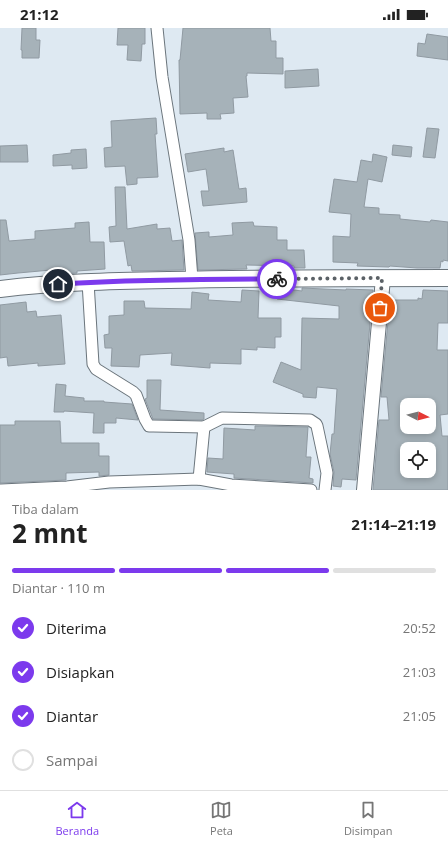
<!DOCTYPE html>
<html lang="id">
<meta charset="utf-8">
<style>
body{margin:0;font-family:"Open Sans",sans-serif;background:#f2f2f2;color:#222;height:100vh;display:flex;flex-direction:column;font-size:15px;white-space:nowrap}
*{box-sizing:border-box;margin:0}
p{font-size:13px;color:#767676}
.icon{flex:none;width:22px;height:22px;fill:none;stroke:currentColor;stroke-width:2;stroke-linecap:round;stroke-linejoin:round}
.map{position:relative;height:462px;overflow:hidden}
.panel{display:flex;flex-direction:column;background:#fff;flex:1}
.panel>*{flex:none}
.needle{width:26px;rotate:96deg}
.controls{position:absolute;left:400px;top:370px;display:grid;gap:8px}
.controls a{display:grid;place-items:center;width:36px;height:36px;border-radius:8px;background:#fff;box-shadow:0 2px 6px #0003;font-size:20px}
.pin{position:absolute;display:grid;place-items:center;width:34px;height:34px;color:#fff;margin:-17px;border:2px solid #fff;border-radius:50%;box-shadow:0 1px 4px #0007}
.courier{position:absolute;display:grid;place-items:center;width:40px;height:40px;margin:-20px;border:3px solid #7c3aed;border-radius:50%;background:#fff;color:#222;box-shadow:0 1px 5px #0007}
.head em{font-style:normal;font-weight:700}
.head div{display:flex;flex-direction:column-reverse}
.head{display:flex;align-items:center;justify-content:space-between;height:68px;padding:0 12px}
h1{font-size:26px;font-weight:700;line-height:30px}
.bar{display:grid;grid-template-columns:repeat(4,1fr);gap:6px 4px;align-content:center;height:48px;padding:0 12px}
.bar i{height:5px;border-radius:3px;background:#e0e0e0}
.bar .selected{background:#7c3aed}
.bar p{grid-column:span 4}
ol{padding:0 12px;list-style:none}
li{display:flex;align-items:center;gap:12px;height:44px}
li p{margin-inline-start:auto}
li .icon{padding:4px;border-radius:50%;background:#7c3aed;color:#fff;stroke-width:4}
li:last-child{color:#767676}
li i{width:22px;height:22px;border:2px solid #e0e0e0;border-radius:50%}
.status{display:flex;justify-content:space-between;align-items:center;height:28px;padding:0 20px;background:#fff;direction:ltr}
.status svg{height:11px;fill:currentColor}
.tabs{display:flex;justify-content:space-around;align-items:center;height:56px;border-top:1px solid #e0e0e0;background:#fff;font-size:11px;color:#767676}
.tabs a{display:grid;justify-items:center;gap:2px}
.tabs .selected{color:#7c3aed}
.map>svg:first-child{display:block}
</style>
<div class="status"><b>21:12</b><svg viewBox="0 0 49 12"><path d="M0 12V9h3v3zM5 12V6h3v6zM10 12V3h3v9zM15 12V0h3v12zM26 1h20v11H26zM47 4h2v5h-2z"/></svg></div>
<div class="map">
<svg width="448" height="462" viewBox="0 0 448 462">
<rect width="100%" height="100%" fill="#dee9f2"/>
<!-- building -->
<g fill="#a6b2b9" stroke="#909aa2" fill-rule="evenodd">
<polygon points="22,0 36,0 36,12 40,12 39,30 22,30 22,22 21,22"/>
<polygon points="118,0 145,0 145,16 142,16 141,33 127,32 128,17 117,17"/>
<polygon points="183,0 270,0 271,13 276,13 276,30 283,30 283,46 247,45 247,48 246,48 248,69 233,70 234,85 220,86 221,91 207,91 207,85 180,86 179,32 180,32"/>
<polygon points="427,6 448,9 448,32 417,28 418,15 425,16"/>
<polygon points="318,41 319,58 285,60 285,43"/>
<polygon points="156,90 157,106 155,106 158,149 137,150 137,156 127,157 125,138 105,139 104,120 112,119 111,93"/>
<polygon points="427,100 439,101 435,130 423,129"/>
<polygon points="27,117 28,134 0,134 0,118"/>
<polygon points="393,117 412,119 411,129 392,127"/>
<polygon points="224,120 224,124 233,122 239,161 246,160 247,174 203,178 201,163 209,163 206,141 188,144 185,126"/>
<polygon points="86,121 87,140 72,141 72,137 53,138 53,127 71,125 71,122"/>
<polygon points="373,126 387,129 382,154 368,151 364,179 379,180 379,186 400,187 400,191 430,194 431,192 448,194 448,233 443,232 443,234 441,233 440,240 417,240 390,238 389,239 357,238 358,235 333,234 333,208 350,209 351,186 329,184 334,151 357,154 361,132 372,134"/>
<polygon points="115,159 125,159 127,201 157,196 157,201 170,200 172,213 182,212 184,242 132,243 131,237 128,238 124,213 110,214 109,199 116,198"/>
<polygon points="0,192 6,192 9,213 35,211 35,203 75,200 75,195 89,194 90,214 104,214 105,241 77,243 77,245 62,246 62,241 18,245 0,247"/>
<polygon points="253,194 254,198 277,199 277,212 287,212 287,222 304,222 305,240 294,240 294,238 246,237 247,241 198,242 195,205 209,204 209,209 233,207 232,195"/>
<polygon points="278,260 302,263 302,260 346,262 346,261 373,262 356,452 342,451 341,459 333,458 334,444 330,426 332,406 334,406 337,361 317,359 316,370 303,369 303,366 273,354 281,334 301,342 302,290 339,291 339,278 277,271"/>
<polygon points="242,262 259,263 258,290 281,290 281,309 275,309 275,320 257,319 257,322 241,321 241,336 210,335 210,340 171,337 172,325 140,327 139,339 111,338 112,320 105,320 104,307 109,306 109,288 124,287 124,273 144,273 145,280 191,281 192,264 209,266 208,272 241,274"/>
<path d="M423 262 448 263V295H438L437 322H448V386L440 387 442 408H448V462H373L379 392H389L387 369H381L390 272H418V270L422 271ZM407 377H429V399H407ZM407 421H429V443H407Z"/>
<polygon points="26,274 27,284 36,283 37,289 61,287 65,336 38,338 38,335 8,338 7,329 0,330 0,277"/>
<polygon points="147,352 161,352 160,382 204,385 204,391 202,392 153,391 145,371 147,370"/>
<polygon points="56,356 66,357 65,368 84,370 84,373 104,373 104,374 132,376 138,392 116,390 116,395 104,395 104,405 93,405 94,385 64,383 64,384 54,384"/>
<polygon points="15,393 60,393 61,415 99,415 99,428 109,428 109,447 99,448 99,444 66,445 66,452 0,455 0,397 15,397"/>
<polygon points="255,398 308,399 306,429 311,429 309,450 313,451 313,455 234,450 234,446 207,444 208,430 223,431 224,400 255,402"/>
</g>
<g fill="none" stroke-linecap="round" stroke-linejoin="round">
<defs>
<g id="minor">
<polyline points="157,0 162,49 189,212 192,251"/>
<polyline points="88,254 93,336 96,341 133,364 136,367 145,391 149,398 153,398 204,399 222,390 310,392 316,396 317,398 327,445 325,462"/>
<polyline points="199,451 204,399"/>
<polyline points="1,462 67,459 109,454 199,451 231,457 311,462"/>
</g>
<polyline id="tertiary" points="364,462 383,250"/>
<path id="secondary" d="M0 261C56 254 113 253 169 252 262 250 355 250 448 250"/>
</defs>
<!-- minor casing -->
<use href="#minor" stroke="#6b757c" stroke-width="13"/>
<!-- tertiary casing -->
<use href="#tertiary" stroke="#6b757c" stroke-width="16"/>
<!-- secondary casing -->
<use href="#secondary" stroke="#6b757c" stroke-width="18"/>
<!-- minor -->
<use href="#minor" stroke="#fff" stroke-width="11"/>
<!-- tertiary -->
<use href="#tertiary" stroke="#fff" stroke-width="14"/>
<!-- secondary -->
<use href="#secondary" stroke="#fff" stroke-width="16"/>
</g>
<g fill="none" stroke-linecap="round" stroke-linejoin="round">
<!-- done -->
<polyline stroke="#5b6166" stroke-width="4" stroke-dasharray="0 7.2" points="277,251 382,250 380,280"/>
<!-- route -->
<path stroke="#7c3aed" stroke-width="5" d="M58 256C131 252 204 251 277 251"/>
</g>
</svg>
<div class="controls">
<a><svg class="needle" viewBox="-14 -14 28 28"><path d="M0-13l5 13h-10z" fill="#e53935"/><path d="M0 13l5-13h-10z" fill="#767676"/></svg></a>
<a><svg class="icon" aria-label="locate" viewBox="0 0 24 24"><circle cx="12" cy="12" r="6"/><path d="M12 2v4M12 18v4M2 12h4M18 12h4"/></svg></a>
</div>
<div class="pin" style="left:380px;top:280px;background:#ea580c"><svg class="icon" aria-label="bag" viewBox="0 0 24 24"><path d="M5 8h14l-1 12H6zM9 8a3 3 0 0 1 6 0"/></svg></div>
<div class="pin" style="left:58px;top:256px;background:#1f2937"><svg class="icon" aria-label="home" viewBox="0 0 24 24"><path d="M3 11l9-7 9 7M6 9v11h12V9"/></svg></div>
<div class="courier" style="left:277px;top:251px"><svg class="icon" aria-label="bike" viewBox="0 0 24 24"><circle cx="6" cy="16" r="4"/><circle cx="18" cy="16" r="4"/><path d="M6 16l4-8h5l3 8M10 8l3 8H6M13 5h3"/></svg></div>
</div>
<section class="panel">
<div class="head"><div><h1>2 mnt</h1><p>Tiba dalam</p></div><em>21:14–21:19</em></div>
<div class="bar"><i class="selected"></i><i class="selected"></i><i class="selected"></i><i></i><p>Diantar · 110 m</p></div>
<ol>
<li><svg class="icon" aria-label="check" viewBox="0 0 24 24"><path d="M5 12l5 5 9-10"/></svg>Diterima<p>20:52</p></li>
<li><svg class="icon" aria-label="check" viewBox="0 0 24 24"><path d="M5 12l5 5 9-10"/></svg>Disiapkan<p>21:03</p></li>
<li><svg class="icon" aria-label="check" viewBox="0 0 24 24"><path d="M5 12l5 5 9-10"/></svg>Diantar<p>21:05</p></li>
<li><i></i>Sampai</li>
</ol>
</section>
<nav class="tabs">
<a class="selected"><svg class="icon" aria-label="home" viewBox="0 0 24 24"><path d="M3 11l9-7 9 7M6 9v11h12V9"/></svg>Beranda</a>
<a><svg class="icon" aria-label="map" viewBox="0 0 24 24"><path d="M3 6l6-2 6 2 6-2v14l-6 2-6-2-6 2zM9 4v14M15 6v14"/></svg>Peta</a>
<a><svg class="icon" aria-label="saved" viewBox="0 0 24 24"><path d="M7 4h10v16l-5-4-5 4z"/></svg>Disimpan</a>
</nav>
